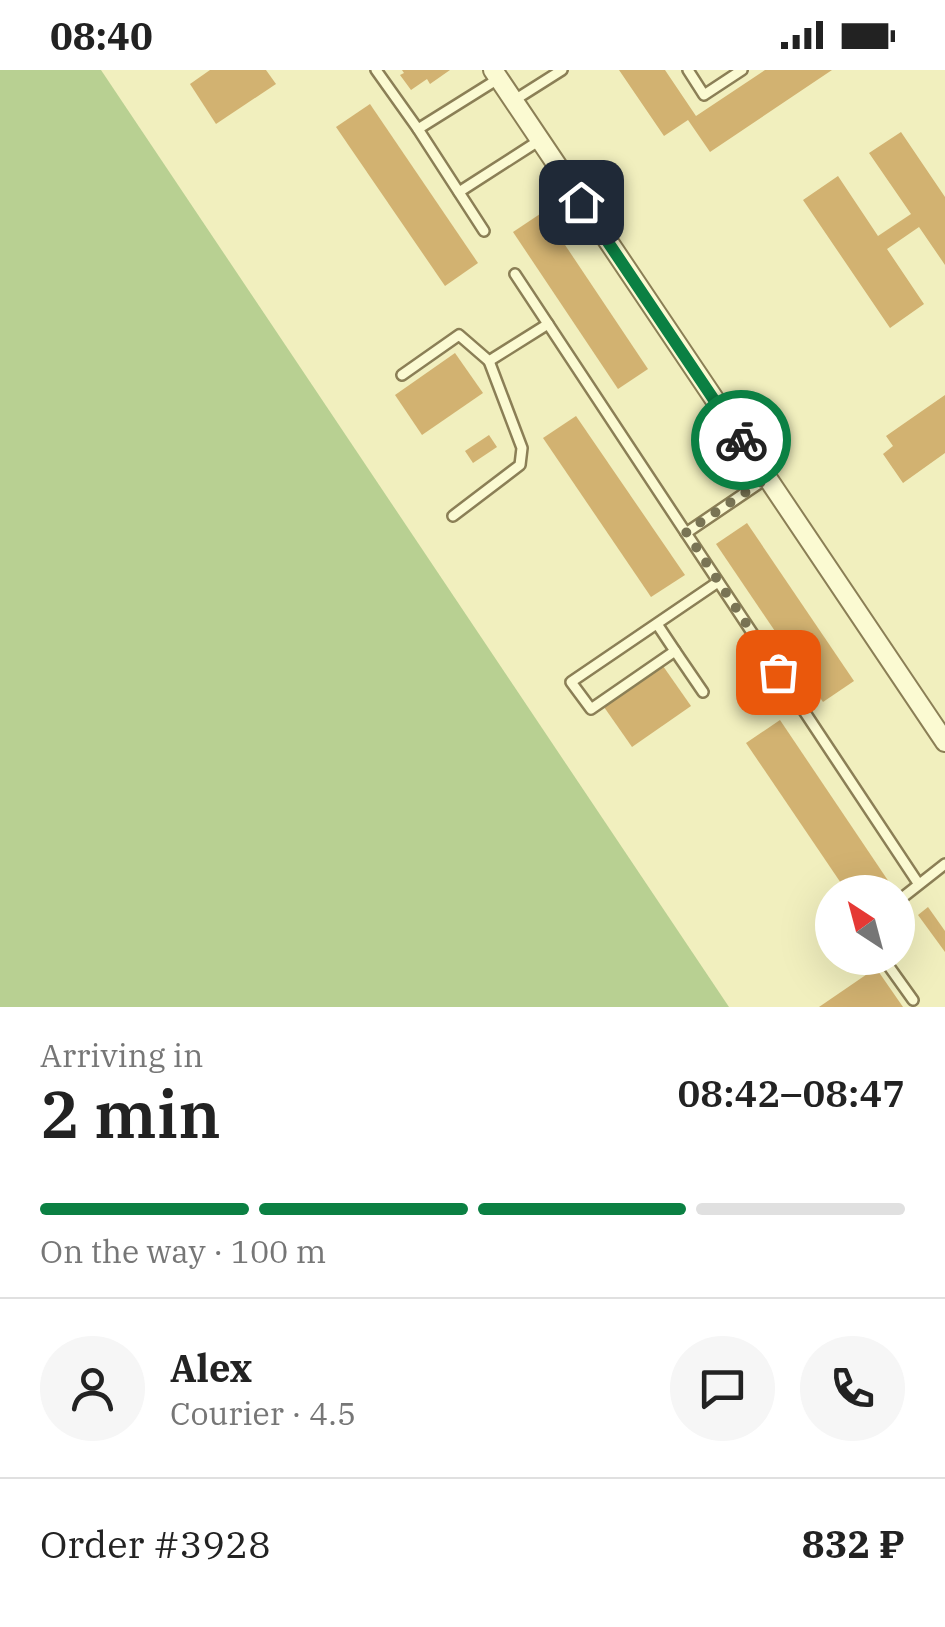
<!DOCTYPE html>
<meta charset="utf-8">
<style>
body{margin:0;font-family:"IBM Plex Serif",serif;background:#f6f6f6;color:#222;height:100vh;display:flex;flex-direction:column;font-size:38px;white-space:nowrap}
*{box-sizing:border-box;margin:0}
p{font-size:32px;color:#767676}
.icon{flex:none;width:55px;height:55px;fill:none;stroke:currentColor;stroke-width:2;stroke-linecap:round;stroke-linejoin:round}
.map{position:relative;height:937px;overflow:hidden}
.sheet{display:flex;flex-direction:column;background:#fff;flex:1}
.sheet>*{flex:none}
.needle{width:65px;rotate:324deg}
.tools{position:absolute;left:815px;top:805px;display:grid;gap:20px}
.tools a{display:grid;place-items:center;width:100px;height:100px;border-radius:50%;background:#fff;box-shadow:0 10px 40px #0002;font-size:50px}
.pin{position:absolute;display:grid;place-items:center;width:85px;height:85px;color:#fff;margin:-42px;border-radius:20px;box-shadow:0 5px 15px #0006}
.courier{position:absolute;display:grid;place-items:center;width:100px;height:100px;margin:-50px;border:8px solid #0b8043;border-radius:50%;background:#fff;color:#222;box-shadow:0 2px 12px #0007}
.overview em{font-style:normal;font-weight:600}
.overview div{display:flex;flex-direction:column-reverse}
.overview{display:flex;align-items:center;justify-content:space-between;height:170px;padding:0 40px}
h1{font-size:65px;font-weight:600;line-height:75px}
.bar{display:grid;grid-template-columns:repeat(4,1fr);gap:15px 10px;align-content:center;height:120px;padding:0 40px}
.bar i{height:12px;border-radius:8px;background:#e0e0e0}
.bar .active{background:#0b8043}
.bar p{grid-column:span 4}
.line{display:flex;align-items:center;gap:25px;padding:0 40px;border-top:2px solid #e0e0e0}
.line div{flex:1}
.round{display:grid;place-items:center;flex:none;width:105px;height:105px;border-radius:52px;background:#f6f6f6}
.status{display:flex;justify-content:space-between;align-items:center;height:70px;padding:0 50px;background:#fff;direction:ltr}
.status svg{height:28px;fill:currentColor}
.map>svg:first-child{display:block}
</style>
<div class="status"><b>08:40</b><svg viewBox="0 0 49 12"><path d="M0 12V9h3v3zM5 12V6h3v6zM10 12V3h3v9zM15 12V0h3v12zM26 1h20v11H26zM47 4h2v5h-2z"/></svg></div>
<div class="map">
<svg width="945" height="937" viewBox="0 0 945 937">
<rect width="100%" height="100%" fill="#f1efbe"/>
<!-- green -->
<polygon fill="#b8d092" points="0,0 101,0 729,937 0,937"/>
<!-- building -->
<g fill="#d2b271">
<polygon points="210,0 266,0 276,14 216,54 190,14"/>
<polygon points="402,0 450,0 430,14 427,9 411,20 400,5 404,3"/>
<polygon points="619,0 665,0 696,46 765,0 832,0 710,82 688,50 664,66"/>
<polygon points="370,34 478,193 445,216 336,57"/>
<polygon points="901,62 945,127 945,195 919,157 887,179 924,234 890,258 803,130 838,106 878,166 911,144 869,83"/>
<polygon points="543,142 648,299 618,319 513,162"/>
<polygon points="455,283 483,323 422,365 395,325"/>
<polygon points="945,325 945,383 903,413 883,384 893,376 886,366"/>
<polygon points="576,346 685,505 651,527 543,368"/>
<polygon points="489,365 497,377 473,393 465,381"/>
<polygon points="747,453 854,611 823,632 716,474"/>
<polygon points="663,596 691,636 632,677 604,637"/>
<polygon points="780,650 889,812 873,822 847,822 746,673"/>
<polygon points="928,837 945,861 945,882 918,845"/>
<polygon points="876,898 903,937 819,937"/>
</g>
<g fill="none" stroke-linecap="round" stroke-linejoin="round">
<defs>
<g id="service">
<polyline points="376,0 418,59 498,9"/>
<polyline points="688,0 704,25 742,0"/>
<polyline points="513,31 562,0"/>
<polyline points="418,59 484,161"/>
<polyline points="459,122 540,70"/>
<polyline points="515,204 686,463"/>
<polyline points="402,305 459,265 489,291 548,254"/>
<polyline points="767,408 686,463 918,813"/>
<polyline points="453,446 520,395 522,378 489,291"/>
<polyline points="657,554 675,581 591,639 571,612 718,512"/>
<polyline points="675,581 703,622"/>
<polyline points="898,831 945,794"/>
<polyline points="883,888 913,930"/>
</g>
<polyline id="minor" points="493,0 945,672"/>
</defs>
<!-- service casing -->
<use href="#service" stroke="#8b7f56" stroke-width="14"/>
<!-- minor casing -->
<use href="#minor" stroke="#8b7f56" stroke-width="22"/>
<!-- service -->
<use href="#service" stroke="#fbfad2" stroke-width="9"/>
<!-- minor -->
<use href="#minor" stroke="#fbfad2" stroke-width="18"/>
</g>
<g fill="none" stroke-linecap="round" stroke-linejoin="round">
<!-- done -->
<polyline stroke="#797454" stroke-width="10" stroke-dasharray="0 18" points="741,370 767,408 686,462 778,602"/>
<!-- route -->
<polyline stroke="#0b8043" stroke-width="12" points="581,132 741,370"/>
</g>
</svg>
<div class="tools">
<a><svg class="needle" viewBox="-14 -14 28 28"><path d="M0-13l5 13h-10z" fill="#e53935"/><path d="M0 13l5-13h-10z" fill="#767676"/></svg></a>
</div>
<div class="pin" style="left:778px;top:602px;background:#ea580c"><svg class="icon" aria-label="bag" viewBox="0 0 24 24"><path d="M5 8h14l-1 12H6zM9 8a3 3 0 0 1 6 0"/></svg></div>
<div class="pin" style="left:581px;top:132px;background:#1f2937"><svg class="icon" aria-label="home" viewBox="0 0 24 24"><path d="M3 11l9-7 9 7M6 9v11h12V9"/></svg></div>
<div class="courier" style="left:741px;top:370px"><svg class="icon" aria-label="bike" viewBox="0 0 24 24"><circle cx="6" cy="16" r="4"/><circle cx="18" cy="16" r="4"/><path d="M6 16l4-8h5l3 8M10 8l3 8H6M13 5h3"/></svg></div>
</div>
<section class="sheet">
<div class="overview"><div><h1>2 min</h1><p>Arriving in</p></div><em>08:42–08:47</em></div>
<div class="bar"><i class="active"></i><i class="active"></i><i class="active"></i><i></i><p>On the way · 100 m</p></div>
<div class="line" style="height:180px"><a class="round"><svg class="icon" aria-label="person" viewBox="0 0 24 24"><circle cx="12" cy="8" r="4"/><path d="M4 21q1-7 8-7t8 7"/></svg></a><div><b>Alex</b><p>Courier · 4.5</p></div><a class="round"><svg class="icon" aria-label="chat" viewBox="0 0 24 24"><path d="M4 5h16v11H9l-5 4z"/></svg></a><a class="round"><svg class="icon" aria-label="phone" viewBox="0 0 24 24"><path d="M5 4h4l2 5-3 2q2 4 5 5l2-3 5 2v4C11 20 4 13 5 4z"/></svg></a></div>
<div class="line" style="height:130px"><div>Order #3928</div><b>832 ₽</b></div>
</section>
